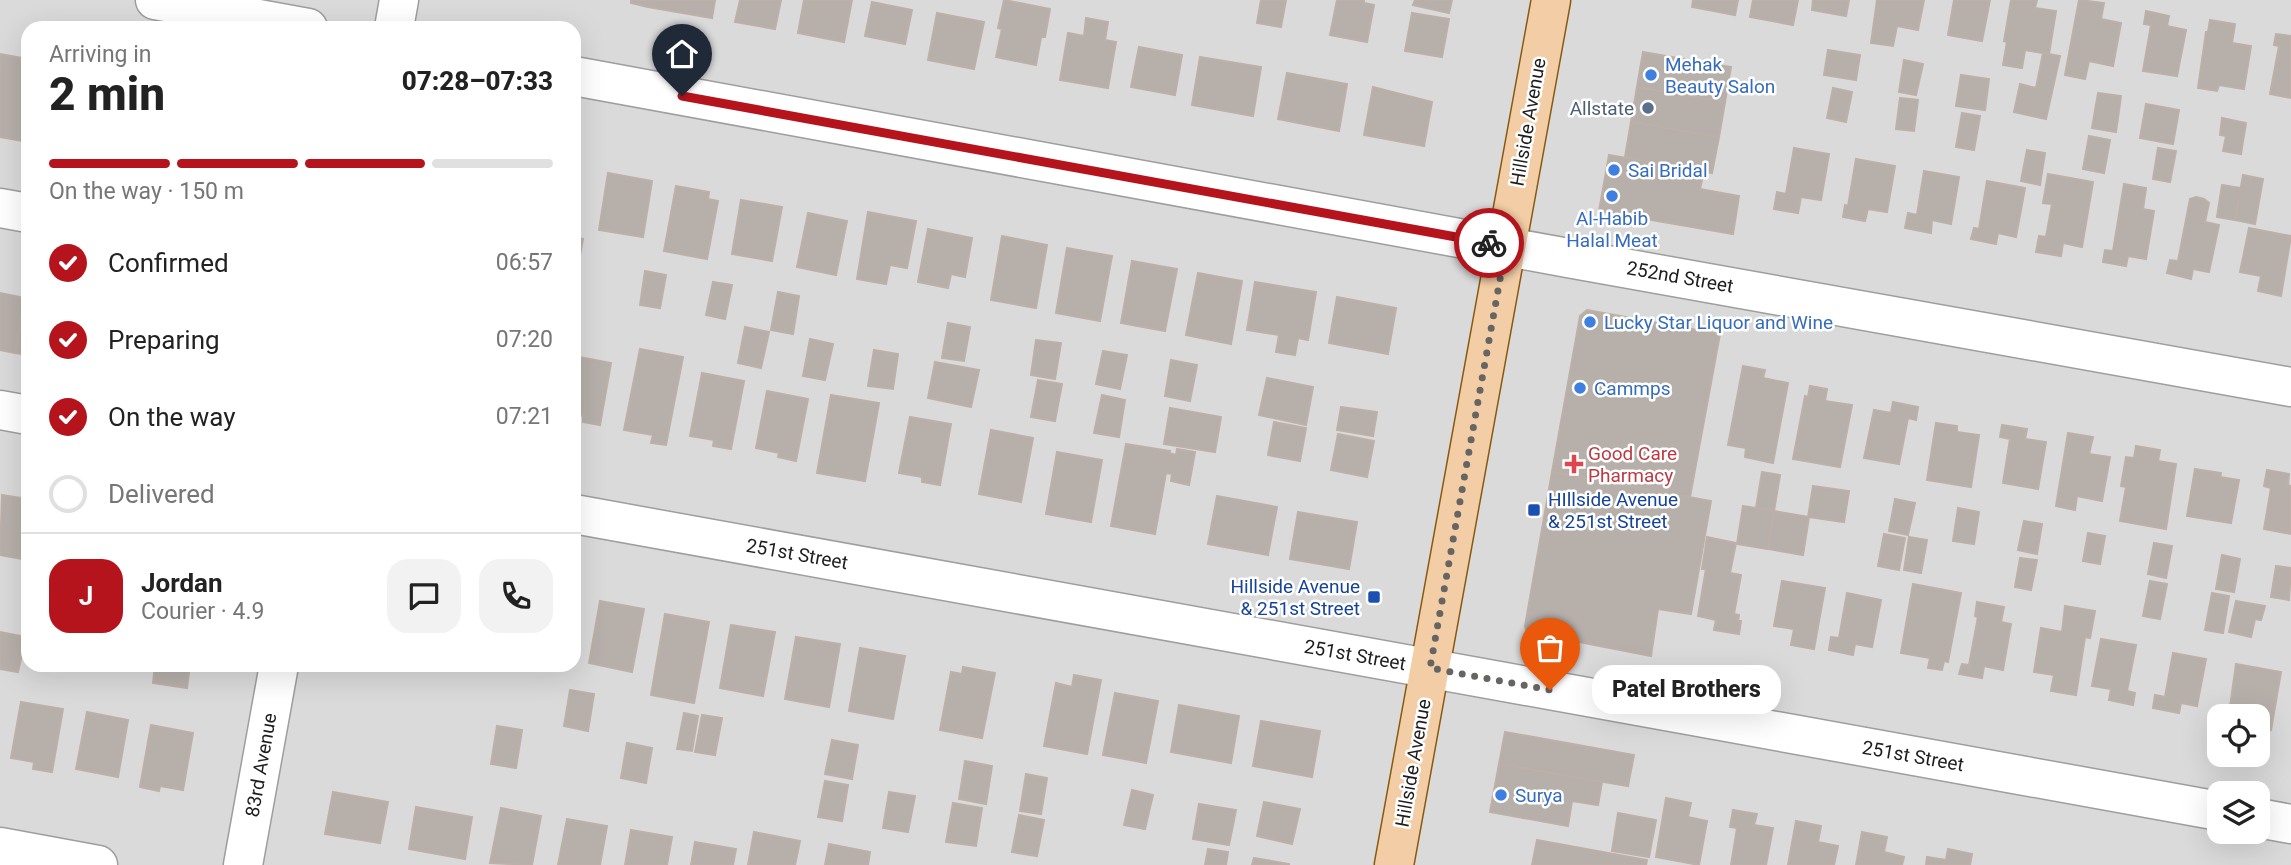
<!DOCTYPE html>
<meta charset="utf-8">
<style>
body{margin:0;font-family:Roboto,sans-serif;background:#f2f2f2;color:#222;height:100vh;display:flex;flex-direction:column;font-size:26px;white-space:nowrap}
*{box-sizing:border-box;margin:0}
p{font-size:23px;color:#767676}
.icon{flex:none;width:38px;height:38px;fill:none;stroke:currentColor;stroke-width:2;stroke-linecap:round;stroke-linejoin:round}
.map{position:relative;flex:1;overflow:hidden}
.details{position:absolute;left:21px;top:21px;width:560px;height:651px;display:flex;flex-direction:column;background:#fff;border-radius:21px;box-shadow:0 7px 28px #0002}
.details>*{flex:none}
.fabs{position:absolute;left:2207px;top:704px;display:grid;gap:14px}
.fabs a{display:grid;place-items:center;width:63px;height:63px;border-radius:14px;background:#fff;box-shadow:0 7px 28px #0002;font-size:35px}
.pin{position:absolute;display:grid;place-items:center;width:60px;height:60px;color:#fff;margin:-72px -30px;border-radius:50% 50% 50% 0;rotate:-45deg;box-shadow:0 0 7px #0007}
.pin .icon{rotate:45deg}
.courier{position:absolute;display:grid;place-items:center;width:70px;height:70px;margin:-35px;border:5px solid #b6141d;border-radius:50%;background:#fff;color:#222;box-shadow:0 2px 9px #0007}
.bubble{position:absolute;height:49px;border-radius:21px;background:#fff;box-shadow:0 7px 28px #0002;font-size:23px;font-weight:800;line-height:49px;text-align:center}
.headline em{font-style:normal;font-weight:800}
.headline div{display:flex;flex-direction:column-reverse}
.headline{display:flex;align-items:center;justify-content:space-between;height:119px;padding:0 28px}
h1{font-size:46px;font-weight:800;line-height:52px}
.bar{display:grid;grid-template-columns:repeat(4,1fr);gap:10px 7px;align-content:center;height:84px;padding:0 28px}
.bar i{height:9px;border-radius:5px;background:#e0e0e0}
.bar .selected{background:#b6141d}
.bar p{grid-column:span 4}
.line{display:flex;align-items:center;gap:18px;padding:0 28px;border-top:2px solid #e0e0e0}
.line div{flex:1}
.round{display:grid;place-items:center;flex:none;width:74px;height:74px;border-radius:21px;background:#f2f2f2}
ol{padding:0 28px;list-style:none}
li{display:flex;align-items:center;gap:21px;height:77px}
li p{margin-inline-start:auto}
li .icon{padding:7px;border-radius:50%;background:#b6141d;color:#fff;stroke-width:4}
li:last-child{color:#767676}
li i{width:38px;height:38px;border:4px solid #e0e0e0;border-radius:50%}
.map>svg:first-child{display:block}
</style>
<div class="map">
<svg width="2291" height="865" viewBox="0 0 2291 865">
<rect width="100%" height="100%" fill="#edeae4"/>
<!-- residential -->
<path fill="#dbdada" fill-rule="evenodd" d="M0 0H2291V865H0ZM28 28H574V665H28ZM2219 716H2258V754H2219ZM2219 793H2258V831H2219Z"/>
<!-- building -->
<g fill="#b6afaa" stroke="#bdb0a8" stroke-width="2">
<polygon points="631,0 715,0 712,18 648,7 631,3"/>
<polygon points="740,0 781,0 775,29 735,22"/>
<polygon points="804,0 852,0 844,42 798,33"/>
<polygon points="1004,0 1050,9 1045,37 1041,37 1036,65 996,57 1002,29 998,28"/>
<polygon points="1261,0 1286,0 1281,27 1257,23"/>
<polygon points="1337,0 1364,0 1364,3 1374,5 1367,42 1330,35"/>
<polygon points="1415,0 1452,0 1449,13 1413,5"/>
<polygon points="1693,0 1738,0 1735,15 1692,7"/>
<polygon points="1753,0 1798,0 1793,25 1750,17"/>
<polygon points="1813,0 1849,0 1846,16 1812,10"/>
<polygon points="1877,0 1924,0 1918,30 1897,26 1893,46 1871,43"/>
<polygon points="1954,0 1990,0 1982,41 1948,35"/>
<polygon points="2011,0 2037,0 2035,8 2056,11 2049,54 2025,50 2022,68 2003,65 2007,42 2004,41"/>
<polygon points="2079,0 2104,3 2101,19 2121,23 2113,66 2089,61 2085,79 2065,75"/>
<polygon points="872,2 912,10 905,44 865,36"/>
<polygon points="2146,11 2169,16 2167,26 2186,30 2177,76 2143,71 2151,25 2144,24"/>
<polygon points="937,13 984,22 974,69 928,60"/>
<polygon points="1412,13 1449,19 1442,57 1405,51"/>
<polygon points="1086,18 1108,22 1105,40 1116,42 1108,88 1060,80 1068,33 1084,36"/>
<polygon points="2210,20 2235,24 2232,43 2251,46 2244,89 2219,85 2217,91 2198,88 2206,32 2208,32"/>
<polygon points="2276,34 2291,36 2291,98 2270,94 2279,46 2274,45"/>
<polygon points="1139,47 1182,55 1175,95 1131,87"/>
<polygon points="1828,50 1860,55 1856,80 1824,75"/>
<polygon points="1643,52 1731,67 1725,102 1637,87"/>
<polygon points="2043,53 2060,56 2046,119 2014,112 2020,84 2036,88"/>
<polygon points="0,54 28,59 28,142 0,137"/>
<polygon points="1200,57 1261,67 1253,116 1192,105"/>
<polygon points="1904,60 1923,64 1916,95 1899,92"/>
<polygon points="1287,73 1347,84 1339,131 1278,119"/>
<polygon points="1961,75 1989,79 1985,110 1956,106"/>
<polygon points="1373,87 1432,102 1424,146 1364,135"/>
<polygon points="1637,87 1725,102 1719,137 1631,122"/>
<polygon points="1833,88 1852,92 1846,122 1827,118"/>
<polygon points="2098,93 2121,96 2116,132 2092,128"/>
<polygon points="1900,98 1918,100 1914,131 1896,129"/>
<polygon points="2146,104 2179,110 2173,144 2140,138"/>
<polygon points="1962,113 1980,116 1974,150 1956,147"/>
<polygon points="2222,118 2246,123 2241,154 2223,151 2226,136 2220,135"/>
<polygon points="1631,122 1719,137 1712,173 1625,157"/>
<polygon points="2089,136 2110,140 2104,173 2083,169"/>
<polygon points="1794,148 1829,154 1821,200 1801,197 1798,213 1774,209 1777,192 1786,194"/>
<polygon points="2158,148 2176,151 2170,182 2153,179"/>
<polygon points="2027,150 2045,153 2040,185 2021,181"/>
<polygon points="1609,155 1704,171 1700,189 1739,196 1733,234 1599,211"/>
<polygon points="1856,159 1895,166 1887,212 1868,209 1865,221 1843,217 1845,205 1848,206"/>
<polygon points="1924,171 1959,177 1951,224 1932,220 1931,233 1905,228 1908,213 1917,215"/>
<polygon points="608,173 652,181 643,237 599,230"/>
<polygon points="2048,174 2093,182 2082,247 2063,243 2061,256 2036,252 2039,236 2046,237 2052,204 2043,203"/>
<polygon points="2243,175 2263,179 2255,224 2235,220"/>
<polygon points="1987,181 2025,188 2016,237 1998,233 1996,244 1971,239 1974,228 1979,229"/>
<polygon points="2124,184 2146,188 2143,209 2154,211 2146,259 2128,256 2126,266 2103,262 2105,250 2113,251"/>
<polygon points="2222,185 2241,188 2235,220 2217,217"/>
<polygon points="676,186 709,192 708,199 718,201 707,259 664,251"/>
<polygon points="2196,197 2204,199 2209,203 2205,222 2219,225 2209,272 2193,269 2191,279 2167,273 2170,260 2178,261 2190,199"/>
<polygon points="741,200 782,207 772,261 732,254"/>
<polygon points="868,212 916,221 907,268 890,265 886,284 857,279"/>
<polygon points="808,213 847,221 836,275 797,267"/>
<polygon points="2249,228 2291,236 2281,296 2258,291 2261,276 2240,272"/>
<polygon points="928,229 972,238 965,277 951,274 948,288 918,282"/>
<polygon points="1002,236 1047,245 1036,308 991,300"/>
<polygon points="574,238 583,239 579,261 574,260"/>
<polygon points="1067,248 1112,256 1100,321 1056,313"/>
<polygon points="1132,261 1177,269 1165,331 1121,323"/>
<polygon points="645,271 666,275 660,308 640,305"/>
<polygon points="1198,273 1242,281 1231,344 1186,335"/>
<polygon points="713,282 732,285 725,319 706,315"/>
<polygon points="1255,282 1316,292 1308,340 1298,338 1295,355 1276,352 1279,335 1247,330"/>
<polygon points="778,292 799,296 793,334 771,330"/>
<polygon points="0,293 25,298 15,353 0,350"/>
<polygon points="1337,297 1396,308 1388,354 1329,343"/>
<polygon points="25,298 28,298 28,355 15,353"/>
<polygon points="1587,310 1720,334 1690,497 1552,472 1580,316"/>
<polygon points="948,323 970,327 964,361 942,358"/>
<polygon points="745,327 769,332 761,368 738,363"/>
<polygon points="810,339 833,344 825,380 803,376"/>
<polygon points="1036,340 1061,343 1055,379 1031,375"/>
<polygon points="640,349 683,357 666,445 651,443 653,435 624,430"/>
<polygon points="874,350 898,354 893,389 868,386"/>
<polygon points="1103,351 1127,355 1120,389 1096,384"/>
<polygon points="574,356 611,363 600,425 583,422 583,416 574,414"/>
<polygon points="1171,360 1197,365 1190,401 1165,396"/>
<polygon points="935,362 979,370 971,407 928,398"/>
<polygon points="1743,366 1765,370 1763,378 1788,383 1773,463 1745,457 1746,448 1728,445"/>
<polygon points="702,373 744,381 731,449 713,446 714,440 690,436"/>
<polygon points="1267,378 1313,387 1306,425 1259,415"/>
<polygon points="1038,380 1062,384 1055,421 1031,417"/>
<polygon points="1810,386 1827,389 1825,401 1852,405 1840,467 1793,459 1805,396 1808,397"/>
<polygon points="767,391 808,399 796,461 778,457 779,453 756,448"/>
<polygon points="831,395 879,403 865,481 817,473"/>
<polygon points="1102,395 1125,400 1119,437 1094,433"/>
<polygon points="1893,402 1918,407 1916,420 1908,418 1899,464 1864,458 1874,410 1891,413"/>
<polygon points="1341,407 1377,412 1373,436 1337,430"/>
<polygon points="1170,408 1221,417 1215,452 1164,444"/>
<polygon points="910,417 951,424 940,485 922,482 922,477 899,473"/>
<polygon points="1274,422 1306,428 1300,461 1268,455"/>
<polygon points="1936,423 1957,426 1957,432 1979,435 1971,487 1927,480"/>
<polygon points="2002,425 2027,429 2025,439 2046,442 2038,489 2003,483 2010,439 2000,437"/>
<polygon points="991,430 1033,438 1021,502 979,494"/>
<polygon points="2068,433 2093,437 2089,454 2110,457 2102,501 2077,496 2075,510 2056,506"/>
<polygon points="1338,434 1374,441 1367,477 1331,470"/>
<polygon points="1126,444 1170,451 1169,453 1176,455 1177,449 1195,452 1189,485 1171,481 1172,474 1166,473 1155,534 1111,526"/>
<polygon points="2136,446 2160,450 2158,461 2176,464 2166,529 2120,521 2126,487 2121,486 2126,457 2134,458"/>
<polygon points="1057,452 1102,460 1091,522 1046,514"/>
<polygon points="2195,469 2221,473 2220,477 2239,480 2231,523 2187,516"/>
<polygon points="2267,470 2289,474 2288,485 2291,486 2291,534 2264,529 2271,488 2264,486"/>
<polygon points="1552,472 1711,501 1691,614 1658,609 1651,656 1527,632 1525,626"/>
<polygon points="1762,472 1780,475 1774,511 1756,508"/>
<polygon points="1813,486 1849,491 1844,522 1808,517"/>
<polygon points="2,495 28,499 28,560 0,555"/>
<polygon points="1217,496 1277,507 1268,555 1208,544"/>
<polygon points="1895,499 1915,503 1908,535 1889,531"/>
<polygon points="1743,506 1774,511 1768,549 1737,544"/>
<polygon points="1958,508 1979,512 1974,544 1953,541"/>
<polygon points="1774,511 1809,517 1803,555 1768,549"/>
<polygon points="1298,512 1357,522 1349,569 1290,559"/>
<polygon points="2024,521 2042,524 2037,554 2018,550"/>
<polygon points="2088,533 2105,536 2100,564 2083,561"/>
<polygon points="1884,534 1905,538 1899,570 1878,566"/>
<polygon points="1707,537 1736,543 1730,573 1741,575 1734,614 1739,615 1738,621 1741,621 1739,634 1714,630 1716,620 1698,616 1706,569 1702,569"/>
<polygon points="1909,537 1927,540 1921,573 1904,570"/>
<polygon points="2154,543 2172,546 2166,578 2148,574"/>
<polygon points="2222,555 2240,559 2234,592 2216,589"/>
<polygon points="2020,558 2037,560 2031,590 2015,587"/>
<polygon points="2276,566 2291,568 2289,600 2271,597"/>
<polygon points="1782,581 1825,588 1814,649 1791,645 1794,629 1774,626"/>
<polygon points="2150,581 2167,584 2160,619 2143,616"/>
<polygon points="1913,584 1961,593 1948,662 1944,661 1942,670 1928,668 1930,658 1901,653"/>
<polygon points="1847,593 1881,600 1872,647 1855,644 1853,655 1829,650 1831,637 1839,638"/>
<polygon points="2212,593 2229,596 2223,633 2205,630"/>
<polygon points="600,601 644,609 632,672 589,663"/>
<polygon points="2236,601 2265,606 2261,620 2255,619 2251,637 2229,632"/>
<polygon points="1977,602 2004,607 2001,622 2011,624 2003,670 1984,666 1982,678 1959,674 1962,664 1969,665 1978,617 1975,616"/>
<polygon points="2065,606 2095,611 2090,638 2085,637 2076,695 2051,691 2054,675 2034,672 2041,628 2062,632"/>
<polygon points="665,614 709,622 694,703 651,695"/>
<polygon points="731,625 775,632 763,696 720,688"/>
<polygon points="0,632 26,637 18,672 0,669"/>
<polygon points="796,637 840,644 829,707 785,699"/>
<polygon points="2101,639 2136,645 2127,691 2135,693 2133,705 2109,700 2111,689 2092,686"/>
<polygon points="860,648 905,656 893,719 849,711"/>
<polygon points="2173,653 2206,659 2197,706 2181,703 2179,713 2153,708 2155,695 2165,697"/>
<polygon points="2236,664 2281,672 2271,730 2258,728 2258,716 2248,716 2249,710 2230,707"/>
<polygon points="155,665 190,665 187,688 153,683"/>
<polygon points="963,667 995,673 982,738 940,730 951,672 962,674"/>
<polygon points="1074,675 1101,680 1087,754 1044,746 1056,683 1072,687"/>
<polygon points="570,690 594,694 588,731 564,726"/>
<polygon points="1115,693 1158,701 1146,763 1103,755"/>
<polygon points="21,702 63,709 52,772 33,769 34,762 11,758"/>
<polygon points="1179,705 1239,716 1231,763 1171,752"/>
<polygon points="87,712 128,720 118,777 76,769"/>
<polygon points="684,713 698,716 692,751 677,749"/>
<polygon points="702,715 722,718 715,755 695,752"/>
<polygon points="1261,721 1320,731 1312,777 1253,766"/>
<polygon points="151,725 193,733 183,790 160,786 159,791 140,787"/>
<polygon points="497,726 522,730 516,768 491,764"/>
<polygon points="1505,732 1634,755 1628,786 1499,764"/>
<polygon points="832,740 858,745 852,779 825,774"/>
<polygon points="627,743 652,748 646,783 621,778"/>
<polygon points="965,761 992,766 986,804 959,799"/>
<polygon points="1499,764 1602,782 1598,805 1572,801 1568,826 1490,812"/>
<polygon points="1026,774 1047,778 1041,814 1020,811"/>
<polygon points="825,781 848,785 842,821 818,817"/>
<polygon points="1132,790 1153,795 1145,829 1124,825"/>
<polygon points="333,792 388,802 380,843 325,834"/>
<polygon points="889,792 915,796 908,832 883,828"/>
<polygon points="1666,798 1691,803 1688,817 1707,821 1699,865 1656,857"/>
<polygon points="1264,802 1300,809 1292,844 1257,836"/>
<polygon points="953,803 982,808 976,846 946,842"/>
<polygon points="1199,804 1236,810 1229,845 1193,839"/>
<polygon points="416,807 472,817 465,859 409,849"/>
<polygon points="501,808 541,816 532,865 490,863"/>
<polygon points="1733,810 1757,814 1754,825 1773,828 1766,865 1731,865 1737,828 1730,827"/>
<polygon points="1618,813 1656,820 1649,857 1612,851"/>
<polygon points="1019,815 1044,820 1037,856 1012,852"/>
<polygon points="567,819 607,826 600,865 558,865"/>
<polygon points="1796,821 1821,826 1818,842 1838,846 1834,865 1788,865"/>
<polygon points="631,830 672,837 667,865 625,865"/>
<polygon points="754,832 800,841 795,865 748,865"/>
<polygon points="1862,832 1887,837 1884,852 1904,857 1902,865 1856,865"/>
<polygon points="1537,840 1647,860 1646,865 1532,865"/>
<polygon points="695,842 736,849 733,865 691,865"/>
<polygon points="829,844 870,852 868,865 825,865"/>
<polygon points="1208,849 1228,852 1226,865 1205,865"/>
<polygon points="1948,849 1972,854 1970,865 1926,865 1927,857 1946,860"/>
<polygon points="1254,858 1289,864 1289,865 1252,865"/>
</g>
<g fill="none" stroke-linecap="round" stroke-linejoin="round">
<defs>
<g id="minor">
<polyline points="155,0 308,28"/>
<polyline points="394,28 399,0"/>
<polyline points="574,76 1568,258 2291,387"/>
<polyline points="0,208 28,213"/>
<polyline points="0,410 28,415"/>
<polyline points="574,514 2219,811"/>
<polyline points="2258,818 2291,824"/>
<polyline points="0,847 98,865"/>
<polyline points="243,865 279,665"/>
</g>
<polyline id="major" points="1394,865 1551,0"/>
</defs>
<!-- minor casing -->
<use href="#minor" stroke="#9e9e9e" stroke-width="41"/>
<!-- major casing -->
<use href="#major" stroke="#875a0f" stroke-width="41"/>
<!-- minor -->
<use href="#minor" stroke="#fff" stroke-width="38"/>
<!-- major -->
<use href="#major" stroke="#f2cda5" stroke-width="38"/>
</g>
<g fill="none" stroke-linecap="round" stroke-linejoin="round">
<!-- done -->
<polyline stroke="#666563" stroke-width="7" stroke-dasharray="0 12.6" points="1489,243 1506,246 1430,668 1550,690"/>
<!-- route -->
<polyline stroke="#b6141d" stroke-width="9" points="682,96 1489,243"/>
</g>
<!-- markers -->
<g fill="#3f7fe0" stroke="#fff" stroke-width="2.5">
<circle cx="1651" cy="75" r="7"/>
<circle cx="1614" cy="170" r="7"/>
<circle cx="1612" cy="196" r="7"/>
<circle cx="1590" cy="322" r="7"/>
<circle cx="1580" cy="388" r="7"/>
<circle cx="1501" cy="795" r="7"/>
</g>
<circle fill="#5c6f8a" stroke="#fff" stroke-width="2.5" cx="1648" cy="108" r="7"/>
<path fill="#e0444e" stroke="#fff" stroke-width="2.5" d="M1570.5 453.5h7v7h7v7h-7v7h-7v-7h-7v-7h7z"/>
<g fill="#1a4fb4" stroke="#fff" stroke-width="2.5">
<rect x="1527" y="503" width="14" height="14" rx="3.5"/>
<rect x="1367" y="590" width="14" height="14" rx="3.5"/>
</g>
<g text-anchor="middle" dominant-baseline="central" stroke-width="5" stroke-linejoin="round" paint-order="stroke">
<!-- shop labels -->
<g font-size="19" fill="#366cbe" stroke="#fff" text-anchor="start">
<text x="1665" y="64">Mehak<tspan x="1665" dy="22">Beauty Salon</tspan></text>
<text x="1628" y="170">Sai Bridal</text>
<text x="1612" y="218" text-anchor="middle">Al-Habib<tspan x="1612" dy="22">Halal Meat</tspan></text>
<text x="1604" y="322">Lucky Star Liquor and Wine</text>
<text x="1594" y="388">Cammps</text>
<text x="1515" y="795">Surya</text>
</g>
<!-- service labels -->
<g font-size="19" fill="#4e5e75" stroke="#fff" text-anchor="end">
<text x="1634" y="108">Allstate</text>
</g>
<!-- street labels -->
<g font-size="19" fill="#1d1d1d" stroke="#fff">
<text transform="translate(1528 122) rotate(-80)">Hillside Avenue</text>
<text transform="translate(1680 277) rotate(10)">252nd Street</text>
<text transform="translate(797 554) rotate(10)">251st Street</text>
<text transform="translate(1355 655) rotate(10)">251st Street</text>
<text transform="translate(1913 756) rotate(10)">251st Street</text>
<text transform="translate(1413 763) rotate(-80)">Hillside Avenue</text>
<text transform="translate(261 765) rotate(-80)">83rd Avenue</text>
</g>
<!-- health labels -->
<g font-size="19" fill="#be3a42" stroke="#fff" text-anchor="start">
<text x="1588" y="453">Good Care<tspan x="1588" dy="22">Pharmacy</tspan></text>
</g>
<!-- transit labels -->
<g font-size="19" fill="#164399" stroke="#fff" text-anchor="start">
<text x="1548" y="499">HIllside Avenue<tspan x="1548" dy="22">&amp; 251st Street</tspan></text>
<text x="1360" y="586" text-anchor="end">Hillside Avenue<tspan x="1360" dy="22">&amp; 251st Street</tspan></text>
</g>
</g>
</svg>
<div class="fabs">
<a><svg class="icon" aria-label="locate" viewBox="0 0 24 24"><circle cx="12" cy="12" r="6"/><path d="M12 2v4M12 18v4M2 12h4M18 12h4"/></svg></a>
<a><svg class="icon" aria-label="layers" viewBox="0 0 24 24"><path d="M12 4l9 5-9 5-9-5zM3 14l9 5 9-5"/></svg></a>
</div>
<div class="pin" style="left:1550px;top:690px;background:#ea580c"><svg class="icon" aria-label="bag" viewBox="0 0 24 24"><path d="M5 8h14l-1 12H6zM9 8a3 3 0 0 1 6 0"/></svg></div>
<div class="pin" style="left:682px;top:96px;background:#1f2937"><svg class="icon" aria-label="home" viewBox="0 0 24 24"><path d="M3 11l9-7 9 7M6 9v11h12V9"/></svg></div>
<div class="courier" style="left:1489px;top:243px"><svg class="icon" aria-label="bike" viewBox="0 0 24 24"><circle cx="6" cy="16" r="4"/><circle cx="18" cy="16" r="4"/><path d="M6 16l4-8h5l3 8M10 8l3 8H6M13 5h3"/></svg></div>
<div class="bubble" style="left:1592px;top:665px;width:189px">Patel Brothers</div>
<section class="details">
<div class="headline"><div><h1>2 min</h1><p>Arriving in</p></div><em>07:28–07:33</em></div>
<div class="bar"><i class="selected"></i><i class="selected"></i><i class="selected"></i><i></i><p>On the way · 150 m</p></div>
<ol>
<li><svg class="icon" aria-label="check" viewBox="0 0 24 24"><path d="M5 12l5 5 9-10"/></svg>Confirmed<p>06:57</p></li>
<li><svg class="icon" aria-label="check" viewBox="0 0 24 24"><path d="M5 12l5 5 9-10"/></svg>Preparing<p>07:20</p></li>
<li><svg class="icon" aria-label="check" viewBox="0 0 24 24"><path d="M5 12l5 5 9-10"/></svg>On the way<p>07:21</p></li>
<li><i></i>Delivered</li>
</ol>
<div class="line" style="height:126px"><b class="round" style="background:#b6141d;color:#fff">J</b><div><b>Jordan</b><p>Courier · 4.9</p></div><a class="round"><svg class="icon" aria-label="chat" viewBox="0 0 24 24"><path d="M4 5h16v11H9l-5 4z"/></svg></a><a class="round"><svg class="icon" aria-label="phone" viewBox="0 0 24 24"><path d="M5 4h4l2 5-3 2q2 4 5 5l2-3 5 2v4C11 20 4 13 5 4z"/></svg></a></div>
</section>
</div>
